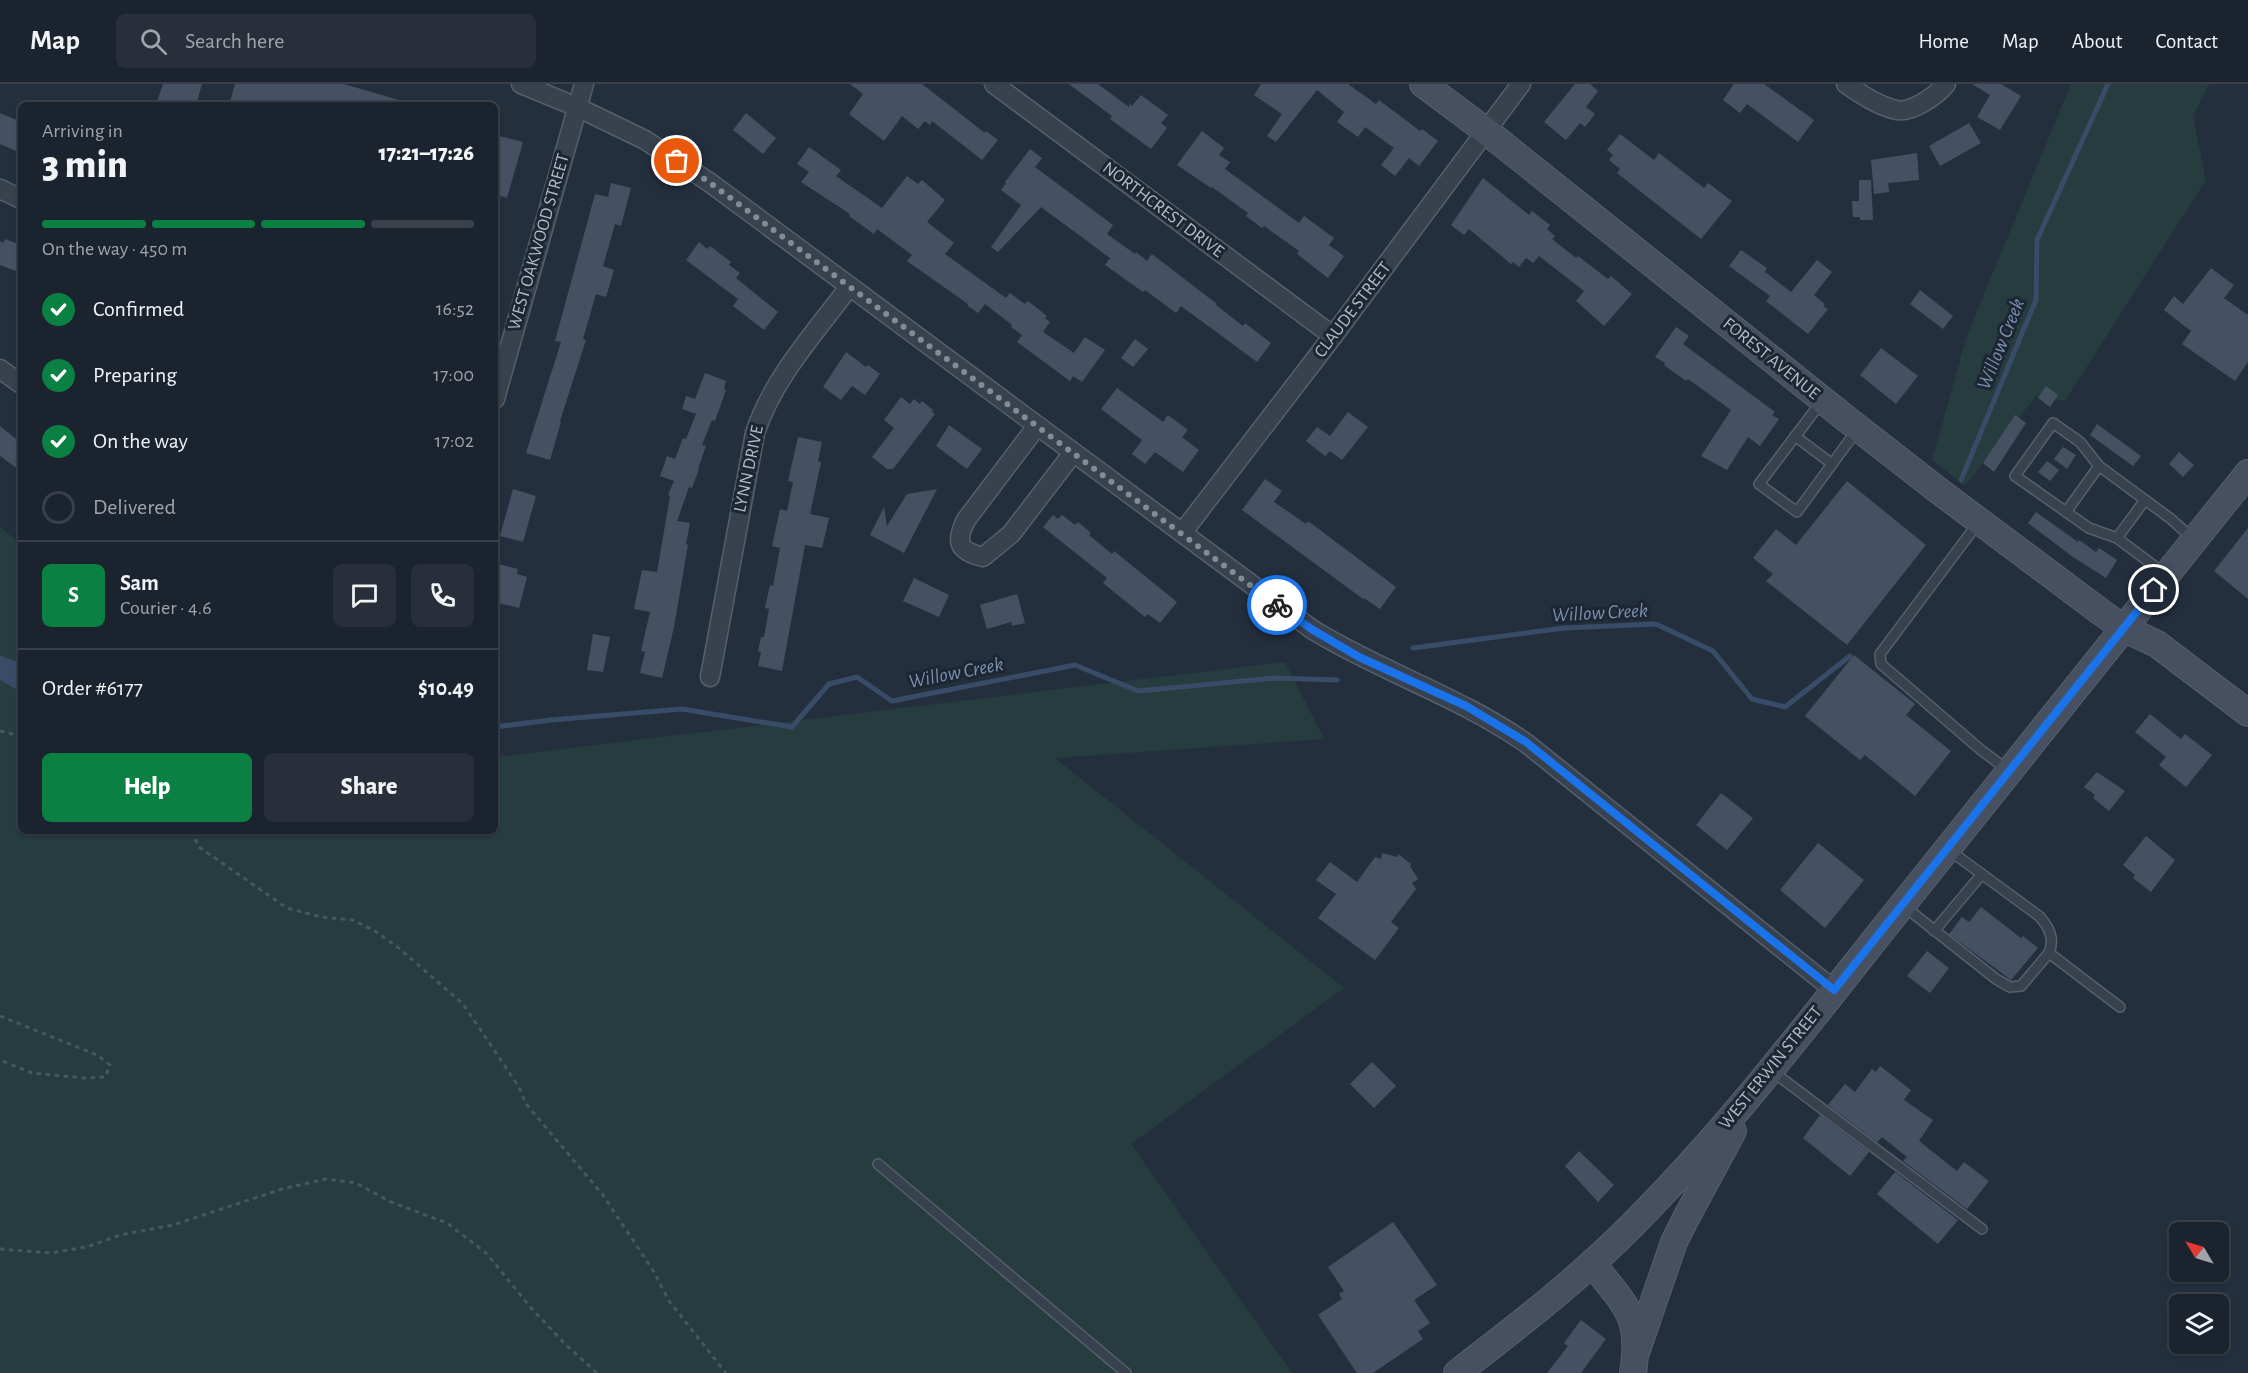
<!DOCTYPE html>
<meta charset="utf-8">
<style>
body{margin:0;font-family:"Alegreya Sans",sans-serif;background:#282f3a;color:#f1f3f6;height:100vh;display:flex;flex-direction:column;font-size:22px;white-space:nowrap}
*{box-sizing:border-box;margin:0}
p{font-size:20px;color:#a0a4aa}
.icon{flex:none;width:33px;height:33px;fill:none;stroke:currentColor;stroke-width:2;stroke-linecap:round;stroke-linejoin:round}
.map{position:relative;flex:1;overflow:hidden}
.drawer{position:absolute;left:18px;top:18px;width:480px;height:732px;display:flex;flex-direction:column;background:#1b232e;border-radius:9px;box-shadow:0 2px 4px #0004,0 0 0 2px #39404a}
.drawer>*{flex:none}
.needle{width:39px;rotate:308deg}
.controls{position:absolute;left:2169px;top:1138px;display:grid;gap:12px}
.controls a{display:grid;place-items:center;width:60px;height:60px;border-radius:9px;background:#1b232e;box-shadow:0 2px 4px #0004,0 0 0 2px #39404a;font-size:30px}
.pin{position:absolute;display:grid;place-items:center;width:51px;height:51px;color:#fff;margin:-26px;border:3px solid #fff;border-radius:50%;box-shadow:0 2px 6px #0007}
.courier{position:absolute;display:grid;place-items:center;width:60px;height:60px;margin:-30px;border:4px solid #1a73e8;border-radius:50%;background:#fff;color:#222;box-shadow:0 2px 8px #0007}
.overview em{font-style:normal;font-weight:800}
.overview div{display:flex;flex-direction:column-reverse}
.overview{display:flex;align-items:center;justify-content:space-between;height:102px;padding:0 24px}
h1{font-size:39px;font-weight:800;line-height:45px}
.bar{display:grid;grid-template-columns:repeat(4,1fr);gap:9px 6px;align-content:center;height:72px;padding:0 24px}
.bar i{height:8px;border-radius:4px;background:#39404a}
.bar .active{background:#0b8043}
.bar p{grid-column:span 4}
.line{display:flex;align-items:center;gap:15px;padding:0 24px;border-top:2px solid #39404a}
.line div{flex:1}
.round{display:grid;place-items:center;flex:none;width:63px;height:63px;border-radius:9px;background:#282f3a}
ol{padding:0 24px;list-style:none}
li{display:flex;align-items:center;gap:18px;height:66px}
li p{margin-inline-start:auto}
li .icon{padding:6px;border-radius:50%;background:#0b8043;color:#fff;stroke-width:4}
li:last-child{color:#a0a4aa}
li i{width:33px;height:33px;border:3px solid #39404a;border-radius:50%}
.button{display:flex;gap:12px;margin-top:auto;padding:12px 24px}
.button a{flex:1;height:69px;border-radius:9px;background:#0b8043;color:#fff;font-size:24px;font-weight:800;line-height:69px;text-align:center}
.button a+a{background:#282f3a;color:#f1f3f6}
header{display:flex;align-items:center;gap:36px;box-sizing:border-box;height:84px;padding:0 30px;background:#1b232e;border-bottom:2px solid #39404a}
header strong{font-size:28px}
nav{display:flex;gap:33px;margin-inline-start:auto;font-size:21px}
.search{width:420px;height:54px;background:#282f3a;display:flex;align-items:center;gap:15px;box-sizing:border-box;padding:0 21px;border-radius:9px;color:#a0a4aa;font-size:22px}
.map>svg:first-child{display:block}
</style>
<header>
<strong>Map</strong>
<div class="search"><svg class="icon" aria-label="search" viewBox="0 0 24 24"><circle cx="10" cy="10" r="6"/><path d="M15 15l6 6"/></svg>Search here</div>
<nav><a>Home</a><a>Map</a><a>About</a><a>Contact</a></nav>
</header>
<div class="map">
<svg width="2248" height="1289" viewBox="0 0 2248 1289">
<rect width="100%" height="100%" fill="#242f3e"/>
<!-- green -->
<g fill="#263c3f">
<polygon points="2071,0 2209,0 2193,33 2206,96 2065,317 2036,312 1965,402 1932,376 1967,251"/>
<polygon points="0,443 21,460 21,747 495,747 495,673 1285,578 1324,655 1055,674 1344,904 1131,1060 1292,1289 0,1289"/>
</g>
<!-- water -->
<polygon fill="#394c67" points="0,571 21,580 21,608 0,596"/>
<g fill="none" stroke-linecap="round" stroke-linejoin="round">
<!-- stream -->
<g stroke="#394c67" stroke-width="5">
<polyline points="1961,396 2036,216 2037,156 2108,0"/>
<polyline points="1413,564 1564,544 1656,540 1713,567 1752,615 1785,623 1850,572"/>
<polyline points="495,643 551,636 682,625 792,643 829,600 857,593 892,617 1075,581 1138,607 1275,594 1337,596"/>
</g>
</g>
<!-- building -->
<g fill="#455162">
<polygon points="163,0 202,0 196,21 156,21"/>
<polygon points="235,0 344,0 402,17 401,21 229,21"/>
<polygon points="850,0 922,0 985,49 986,47 998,56 982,76 932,37 930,41 925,37 918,45 902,32 884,57 849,30 863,10"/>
<polygon points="1069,0 1098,0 1129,23 1130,20 1132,22 1141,11 1168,31 1161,39 1167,44 1151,65 1110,35 1112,32"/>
<polygon points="1261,0 1348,0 1376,20 1379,16 1420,47 1422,45 1438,57 1419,82 1409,74 1395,92 1381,81 1394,64 1365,43 1358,53 1337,38 1344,28 1317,6 1276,58 1267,52 1282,30 1254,11"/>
<polygon points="1575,0 1590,0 1598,7 1586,23 1595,30 1585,43 1580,39 1566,56 1544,38"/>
<polygon points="1734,0 1764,0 1814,36 1798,58 1747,20 1740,29 1723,16"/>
<polygon points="1972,0 2001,0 2021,12 2000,46 1977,33 1990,11"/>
<polygon points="0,29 21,38 21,69 0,60"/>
<polygon points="746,29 776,54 763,70 733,46"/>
<polygon points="1969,39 1981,59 1940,82 1929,62"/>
<polygon points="1202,47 1224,64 1219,71 1230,78 1225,85 1299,139 1304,132 1334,154 1329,161 1344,172 1328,194 1297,170 1299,167 1264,142 1262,144 1246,132 1248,129 1212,103 1211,104 1177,81"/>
<polygon points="1620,50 1654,76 1659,69 1704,104 1708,99 1732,117 1701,155 1617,89 1620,85 1609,76 1613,71 1607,66"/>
<polygon points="495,51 523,58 507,114 495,110"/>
<polygon points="809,63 841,86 836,92 882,124 907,92 918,100 922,96 945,116 927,138 954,159 945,170 1006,214 1010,209 1025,220 1028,217 1047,232 1045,234 1050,238 1043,248 1074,269 1085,253 1105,266 1082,298 1073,292 1070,297 1017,258 1022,251 1011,243 1012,241 985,220 978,229 968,222 968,220 907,177 912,171 877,145 874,150 849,132 850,130 801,98 809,88 797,80"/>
<polygon points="1030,65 1042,74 1035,83 1113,141 1107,150 1135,170 1136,168 1147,177 1152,170 1217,220 1216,221 1243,242 1245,239 1271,259 1257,278 1181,222 1176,229 1145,206 1143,208 1105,181 1110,174 1041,123 998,168 991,163 1021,121 1001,106 1006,99 1005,98"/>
<polygon points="1917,69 1919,96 1888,99 1889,108 1874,110 1871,76"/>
<polygon points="1483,94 1529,131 1532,127 1550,141 1547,145 1555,152 1552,155 1576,174 1578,172 1608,195 1611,192 1632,210 1604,242 1576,217 1584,207 1539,172 1533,179 1526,174 1519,183 1513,178 1511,180 1469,145 1464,151 1451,141"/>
<polygon points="1859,96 1871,96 1873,136 1860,136 1860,133 1853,133 1852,117 1859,117"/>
<polygon points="611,99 631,104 621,142 615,140 603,182 614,186 606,213 596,210 583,255 586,256 560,337 561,338 550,376 526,369 561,258 555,257 595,110 608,113"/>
<polygon points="5,155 21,161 21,189 0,181 0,157 3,159"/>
<polygon points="699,158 707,165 710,162 731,178 729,181 740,189 736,194 778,228 764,246 733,222 738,215 686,176"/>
<polygon points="1741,166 1767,184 1765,188 1791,208 1817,176 1832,188 1814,211 1825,220 1823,222 1828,225 1808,250 1766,217 1770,212 1729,182"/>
<polygon points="2211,184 2234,201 2224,214 2248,231 2248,278 2235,297 2182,260 2191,247 2164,226 2174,212 2183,220"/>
<polygon points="1920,206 1953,232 1943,245 1910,220"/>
<polygon points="1676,243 1689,252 1683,260 1775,328 1772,331 1779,335 1760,362 1748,353 1727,386 1701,372 1731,326 1688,295 1686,297 1664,281 1665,279 1655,273"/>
<polygon points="1135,255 1148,265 1133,283 1121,274"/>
<polygon points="1881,264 1918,292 1896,320 1860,291"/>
<polygon points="846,268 866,283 868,281 880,290 865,311 852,302 841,316 823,303"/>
<polygon points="705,289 726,297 724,305 726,306 715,337 712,336 702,361 706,362 698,385 699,385 692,404 689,403 677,437 690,439 686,460 688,461 674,543 662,594 640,589 645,568 641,567 650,528 634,525 642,486 657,488 670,412 668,411 674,397 660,392 667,372 675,375 683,354 686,355 696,330 682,325 686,312 695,315"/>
<polygon points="2046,302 2058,311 2050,323 2038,314"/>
<polygon points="1117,304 1163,338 1168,331 1188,346 1182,353 1199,366 1183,388 1155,368 1145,380 1132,370 1142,356 1101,325"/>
<polygon points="901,313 910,320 914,315 920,320 922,317 933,326 932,328 935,330 893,385 887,385 872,373 894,344 884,336"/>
<polygon points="1348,328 1368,343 1342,376 1330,367 1325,372 1306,357 1317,343 1330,352"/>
<polygon points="2015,331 2026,339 1994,388 1983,379"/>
<polygon points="2097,340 2141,372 2133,382 2090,351"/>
<polygon points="949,341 982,365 967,385 936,362"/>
<polygon points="0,342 21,359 21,387 0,372"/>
<polygon points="798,353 822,358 818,377 821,378 810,430 829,434 822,464 805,461 782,587 758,582 761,568 758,567 761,553 764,553 769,525 765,524 770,501 773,502 780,464 772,462 780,425 787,427 793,398 788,397"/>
<polygon points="2063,363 2076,371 2067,385 2054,375"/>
<polygon points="2179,368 2194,381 2183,393 2169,380"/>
<polygon points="2047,377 2059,386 2050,397 2038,388"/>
<polygon points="1265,395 1282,407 1274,418 1306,440 1308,437 1396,503 1380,525 1364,514 1363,515 1242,426"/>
<polygon points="1847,397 1926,461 1847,561 1766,497 1773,490 1753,474 1776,445 1796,461"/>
<polygon points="513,405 536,412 523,458 500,452"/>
<polygon points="937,405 904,469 870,451 884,423 887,442 907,410"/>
<polygon points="2036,428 2078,458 2079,456 2096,468 2099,464 2117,476 2106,494 2073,473 2028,439"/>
<polygon points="1053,431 1058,435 1062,431 1075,441 1078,438 1091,449 1089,451 1112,470 1114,467 1177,518 1160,539 1148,530 1145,533 1103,499 1107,494 1043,443"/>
<polygon points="2248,444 2248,515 2214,487"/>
<polygon points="495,479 518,485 517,490 527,493 519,524 495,518"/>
<polygon points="914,494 949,511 939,533 903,517"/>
<polygon points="1017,510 1025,539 1012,542 1011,538 987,545 980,521"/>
<polygon points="593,550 610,553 603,588 587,586"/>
<polygon points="1854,571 1915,620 1906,631 1951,667 1915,712 1865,671 1860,676 1805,632"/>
<polygon points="2150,630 2181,655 2185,650 2212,671 2186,703 2159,681 2166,673 2135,648"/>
<polygon points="2097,688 2125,707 2109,727 2093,714 2095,711 2084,703"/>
<polygon points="1721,709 1753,734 1727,766 1696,741"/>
<polygon points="2146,752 2175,776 2151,808 2133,794 2135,791 2123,781"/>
<polygon points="1818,759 1864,796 1825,844 1780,806"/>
<polygon points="1382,769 1397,773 1398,770 1411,780 1410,782 1418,795 1412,799 1416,805 1391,838 1399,844 1375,876 1318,834 1336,810 1316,796 1330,778 1357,798 1375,773 1381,775"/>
<polygon points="1981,823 2021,854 2023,852 2038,864 2011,896 1949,850 1962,833 1969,838"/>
<polygon points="1927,867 1949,884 1930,909 1907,892"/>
<polygon points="1372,978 1396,1002 1374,1024 1350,1000"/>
<polygon points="1880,982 1911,1006 1904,1016 1933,1036 1919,1057 1957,1087 1964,1078 1989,1097 1967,1125 1903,1077 1907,1073 1882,1053 1877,1058 1828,1021 1845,1000 1855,1008 1872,985 1876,988"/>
<polygon points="1820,1031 1869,1068 1850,1092 1803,1054"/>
<polygon points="1579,1067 1614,1101 1598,1118 1565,1082"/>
<polygon points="1895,1088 1958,1136 1938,1160 1877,1110"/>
<polygon points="1393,1138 1437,1201 1414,1216 1430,1239 1418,1247 1423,1255 1373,1289 1357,1289 1318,1231 1342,1215 1339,1210 1344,1207 1328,1183"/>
<polygon points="1581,1236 1606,1255 1581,1289 1547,1289 1568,1262 1564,1259"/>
</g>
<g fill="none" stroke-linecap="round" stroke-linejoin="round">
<defs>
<g id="lane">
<polyline points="1822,317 1759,400 1797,428 1857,346"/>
<polyline points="1795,352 1832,380"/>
<polyline points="2066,428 2099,382"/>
<polyline points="1978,439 1880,570 1881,580 1981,666 2009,687"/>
<polyline points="2117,454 2145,416"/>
<polyline points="2165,490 2117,454 2089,444 2015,392 2053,339 2080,358 2099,382 2171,435 2192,454"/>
<path d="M1949 766 2039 832C2049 843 2055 854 2049 869L2120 923"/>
<polyline points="1905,823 1996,895 2010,903 2021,902 2049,869"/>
<polyline points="1934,847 1982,790"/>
<polyline points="1772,987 1982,1145"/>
<polyline points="878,1080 1126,1289"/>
</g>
<g id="street">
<path d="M521 0 577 23 645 56 709 98 1313 546C1382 588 1460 613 1526 659L1834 906"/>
<polyline points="994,0 1333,252"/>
<path d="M1846 0C1861 10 1878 22 1897 26 1912 29 1937 11 1946 0"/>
<polyline points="0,105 21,115"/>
<polyline points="0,285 21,300"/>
<polyline points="495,315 584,0"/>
<path d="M1037 342 966 436C955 458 958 467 983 473L1011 450 1073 369"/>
<polyline points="1182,449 1333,252 1521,0"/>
<path d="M710 593 755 349C773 294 815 249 849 203"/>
</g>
<g id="secondary">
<polyline points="1423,0 1486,47 1844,333 1939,407 2098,526 2123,544 2157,560 2248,629"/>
<path d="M1592 1179C1626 1223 1642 1231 1633 1289"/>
<polyline points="1637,1266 1674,1158 1686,1134 1733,1047"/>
<path d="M1457 1289C1522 1239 1588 1188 1645 1128 1742 1029 1825 917 1912 809 2024 669 2136 529 2248 389"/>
</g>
</defs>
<!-- lane casing -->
<use href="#lane" stroke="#565f6c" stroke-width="12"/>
<!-- street casing -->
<use href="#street" stroke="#565f6c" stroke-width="21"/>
<!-- secondary casing -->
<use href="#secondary" stroke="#565f6c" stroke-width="28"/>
<!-- path -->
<g stroke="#44595c" stroke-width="3" stroke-dasharray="4.5 4.5" stroke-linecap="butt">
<polyline points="0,647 21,652"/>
<polyline points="191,747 199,763 287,824 321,833 353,836 375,847 400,865 463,920 519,1003 526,1020 603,1111 654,1188 669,1217 726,1289"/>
<polyline points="0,932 97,971 110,981 105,993 85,994 32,989 0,976"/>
<polyline points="0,1165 51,1169 87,1163 120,1151 173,1141 282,1105 326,1095 356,1099 391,1118 447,1139 486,1169 532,1225 566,1261 597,1289"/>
</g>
<!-- lane -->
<use href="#lane" stroke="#38414e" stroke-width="9"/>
<!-- street -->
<use href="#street" stroke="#38414e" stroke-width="18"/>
<!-- secondary -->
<use href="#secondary" stroke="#465061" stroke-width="26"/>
</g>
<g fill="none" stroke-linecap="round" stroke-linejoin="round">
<!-- done -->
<polyline stroke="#828b98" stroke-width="6" stroke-dasharray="0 10.8" points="677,77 709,98 1277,521"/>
<!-- route -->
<polyline stroke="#1a73e8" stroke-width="8" points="1277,521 1313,546 1359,573 1466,622 1526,658 1834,906 2154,506"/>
</g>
<g text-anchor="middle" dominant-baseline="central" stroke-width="6" stroke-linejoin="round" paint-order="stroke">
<!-- street labels -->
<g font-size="18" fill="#b4bcc9" stroke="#1d2633">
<text transform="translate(1163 126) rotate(37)">NORTHCREST DRIVE</text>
<text transform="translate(539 158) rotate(-74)">WEST OAKWOOD STREET</text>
<text transform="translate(1353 226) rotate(-53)">CLAUDE STREET</text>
<text transform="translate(1771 275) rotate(39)">FOREST AVENUE</text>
<text transform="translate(749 385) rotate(-78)">LYNN DRIVE</text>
<text transform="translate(1771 984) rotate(-51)">WEST ERWIN STREET</text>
</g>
<!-- water labels -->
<g font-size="20" font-style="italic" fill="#7c92b1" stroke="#1d2633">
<text transform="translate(2001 260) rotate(-68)">Willow Creek</text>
<text transform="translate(1600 529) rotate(-3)">Willow Creek</text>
<text transform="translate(956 589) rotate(-11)">Willow Creek</text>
</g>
</g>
</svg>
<div class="controls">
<a><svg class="needle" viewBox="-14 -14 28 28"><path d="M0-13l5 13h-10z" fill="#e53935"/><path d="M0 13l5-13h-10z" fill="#a0a4aa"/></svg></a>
<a><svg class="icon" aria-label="layers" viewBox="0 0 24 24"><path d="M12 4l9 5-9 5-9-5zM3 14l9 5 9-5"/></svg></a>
</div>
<div class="pin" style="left:677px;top:77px;background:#ea580c"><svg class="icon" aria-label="bag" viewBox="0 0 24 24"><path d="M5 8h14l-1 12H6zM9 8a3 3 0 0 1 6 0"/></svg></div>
<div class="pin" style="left:2154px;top:506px;background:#1f2937"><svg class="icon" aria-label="home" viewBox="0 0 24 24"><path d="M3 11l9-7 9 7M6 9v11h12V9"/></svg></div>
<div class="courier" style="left:1277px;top:521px"><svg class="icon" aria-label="bike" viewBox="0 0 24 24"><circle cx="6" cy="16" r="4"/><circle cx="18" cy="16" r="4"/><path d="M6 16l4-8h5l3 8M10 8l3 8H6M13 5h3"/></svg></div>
<section class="drawer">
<div class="overview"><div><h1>3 min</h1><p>Arriving in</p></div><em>17:21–17:26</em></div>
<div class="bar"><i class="active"></i><i class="active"></i><i class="active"></i><i></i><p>On the way · 450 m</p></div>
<ol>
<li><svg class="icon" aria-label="check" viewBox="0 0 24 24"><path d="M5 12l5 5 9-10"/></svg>Confirmed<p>16:52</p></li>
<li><svg class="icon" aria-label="check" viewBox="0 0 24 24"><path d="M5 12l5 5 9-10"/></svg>Preparing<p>17:00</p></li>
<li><svg class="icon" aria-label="check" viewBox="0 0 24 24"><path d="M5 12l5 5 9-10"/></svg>On the way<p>17:02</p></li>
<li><i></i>Delivered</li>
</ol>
<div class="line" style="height:108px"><b class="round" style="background:#0b8043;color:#fff">S</b><div><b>Sam</b><p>Courier · 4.6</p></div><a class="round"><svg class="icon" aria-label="chat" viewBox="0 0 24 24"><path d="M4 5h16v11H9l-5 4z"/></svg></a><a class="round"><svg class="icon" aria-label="phone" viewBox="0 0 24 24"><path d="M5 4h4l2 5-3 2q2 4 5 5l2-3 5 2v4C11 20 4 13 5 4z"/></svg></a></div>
<div class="line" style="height:78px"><div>Order #6177</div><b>$10.49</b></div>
<div class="button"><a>Help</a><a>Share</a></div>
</section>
</div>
